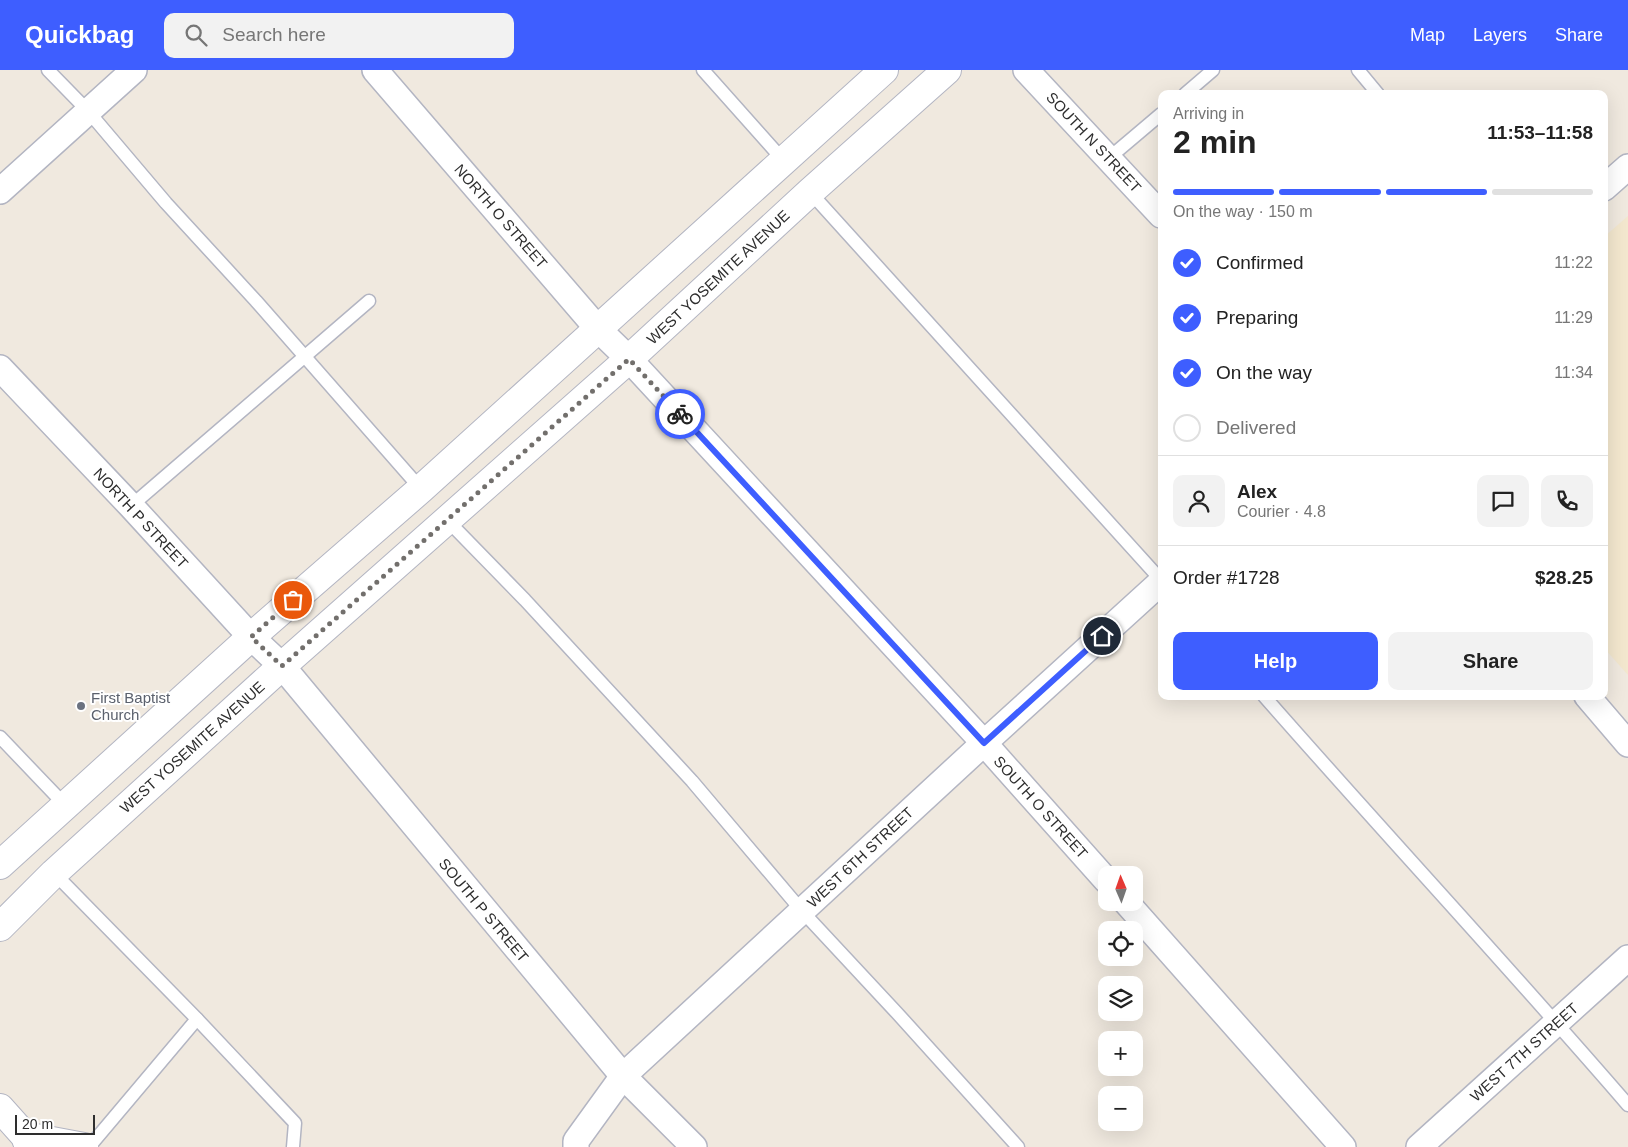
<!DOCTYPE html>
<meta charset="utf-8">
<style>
body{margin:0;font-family:Arial,sans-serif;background:#f2f2f2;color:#222;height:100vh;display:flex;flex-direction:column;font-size:19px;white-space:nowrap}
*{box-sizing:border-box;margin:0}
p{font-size:16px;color:#767676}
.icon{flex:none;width:28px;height:28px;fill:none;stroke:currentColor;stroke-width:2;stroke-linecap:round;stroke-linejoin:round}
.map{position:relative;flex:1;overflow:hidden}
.side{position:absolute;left:1158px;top:20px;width:450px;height:610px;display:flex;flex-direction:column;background:#fff;border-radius:10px;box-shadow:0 5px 20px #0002}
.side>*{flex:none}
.needle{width:32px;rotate:358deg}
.fabs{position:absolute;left:1098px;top:796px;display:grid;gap:10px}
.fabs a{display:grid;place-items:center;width:45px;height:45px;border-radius:10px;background:#fff;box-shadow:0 5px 20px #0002;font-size:25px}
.scale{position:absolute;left:15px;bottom:12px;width:80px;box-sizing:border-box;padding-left:5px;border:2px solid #2e2e2e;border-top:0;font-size:14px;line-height:18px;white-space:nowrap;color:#2e2e2e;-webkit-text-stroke:4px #fff;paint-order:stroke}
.pin{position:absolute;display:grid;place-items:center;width:42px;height:42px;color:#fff;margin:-21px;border:2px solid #fff;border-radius:50%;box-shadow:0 1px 5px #0007}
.courier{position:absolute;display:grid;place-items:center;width:50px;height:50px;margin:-25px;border:4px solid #3e5eff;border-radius:50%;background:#fff;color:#222;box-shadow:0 1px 6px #0007}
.summary em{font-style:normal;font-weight:800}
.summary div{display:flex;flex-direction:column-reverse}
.summary{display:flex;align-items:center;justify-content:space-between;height:85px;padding:0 15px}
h1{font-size:32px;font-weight:800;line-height:38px}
.bar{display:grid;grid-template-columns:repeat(4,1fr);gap:8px 5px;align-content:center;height:60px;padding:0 15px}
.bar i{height:6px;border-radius:4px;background:#e0e0e0}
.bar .selected{background:#3e5eff}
.bar p{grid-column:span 4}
.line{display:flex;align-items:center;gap:12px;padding:0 15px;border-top:1px solid #e0e0e0}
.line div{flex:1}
.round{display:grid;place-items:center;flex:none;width:52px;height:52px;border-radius:10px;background:#f2f2f2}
ol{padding:0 15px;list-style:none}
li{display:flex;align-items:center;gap:15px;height:55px}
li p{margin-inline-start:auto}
li .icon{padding:5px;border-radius:50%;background:#3e5eff;color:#fff;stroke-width:4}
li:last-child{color:#767676}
li i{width:28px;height:28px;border:2px solid #e0e0e0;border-radius:50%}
.cta{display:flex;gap:10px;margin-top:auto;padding:10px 15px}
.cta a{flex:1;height:58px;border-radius:10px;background:#3e5eff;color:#fff;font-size:20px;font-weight:800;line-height:58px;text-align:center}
.cta a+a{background:#f2f2f2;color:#222}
header{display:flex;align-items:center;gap:30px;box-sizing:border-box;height:70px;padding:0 25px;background:#3e5eff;color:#fff}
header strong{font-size:24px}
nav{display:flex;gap:28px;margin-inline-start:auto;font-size:18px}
.search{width:350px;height:45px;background:#f2f2f2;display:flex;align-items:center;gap:12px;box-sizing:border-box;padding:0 18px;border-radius:10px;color:#767676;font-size:19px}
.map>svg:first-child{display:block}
</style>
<header>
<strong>Quickbag</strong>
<div class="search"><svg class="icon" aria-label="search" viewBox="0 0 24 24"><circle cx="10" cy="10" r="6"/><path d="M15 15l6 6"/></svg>Search here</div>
<nav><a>Map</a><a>Layers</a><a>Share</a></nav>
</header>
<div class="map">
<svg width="1628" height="1077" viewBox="0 0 1628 1077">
<rect width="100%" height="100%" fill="#f0e9df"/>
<!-- education -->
<polygon fill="#f3e7ce" points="1628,146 1628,605 1604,578 1604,167"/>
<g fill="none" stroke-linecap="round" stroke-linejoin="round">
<defs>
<g id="service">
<polyline points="48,0 88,41 166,133 256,231 421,419"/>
<polyline points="703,0 784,91"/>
<polyline points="1358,0 1378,24"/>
<polyline points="1185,24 1213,0"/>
<polyline points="1109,88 1161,44"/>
<polyline points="810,122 1161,510"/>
<polyline points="131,436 369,231"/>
<polyline points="448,451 525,530 692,711 802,841 897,943 1018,1077"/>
<path d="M1264 626C1384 763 1509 897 1628 1035"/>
<polyline points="0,667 65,735"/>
<polyline points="54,803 197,949 295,1053 293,1077"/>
<polyline points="89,1077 197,949"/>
</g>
<g id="minor">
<polyline points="375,0 598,259 629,289 984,673 1106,810"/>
<polyline points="1026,0 1161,145"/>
<polyline points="1604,118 1628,97"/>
<polyline points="0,121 134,0"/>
<polyline points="0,298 131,436 251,567 282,596 623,1006 694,1077"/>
<polyline points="1587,626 1628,674"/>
<polyline points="1126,832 1343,1077"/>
<polyline points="576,1077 576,1071 623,1006 984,673 1161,512"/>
<polyline points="1419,1077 1628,888"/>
</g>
<g id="secondary">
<polyline points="0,795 251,567 421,419 884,0"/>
<polyline points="0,857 54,803 282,596 629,289 810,122 947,0"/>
<polyline points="0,1038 25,1066 29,1077"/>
<polyline points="25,1066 84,1077"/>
</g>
</defs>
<!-- service casing -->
<use href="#service" stroke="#b3b5c2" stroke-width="15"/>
<!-- minor casing -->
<use href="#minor" stroke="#b3b5c2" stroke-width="28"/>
<!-- secondary casing -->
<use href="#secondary" stroke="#b3b5c2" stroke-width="30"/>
<!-- service -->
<use href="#service" stroke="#fff" stroke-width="12"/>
<!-- minor -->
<use href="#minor" stroke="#fff" stroke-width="25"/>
<!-- secondary -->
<use href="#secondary" stroke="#fff" stroke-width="28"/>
</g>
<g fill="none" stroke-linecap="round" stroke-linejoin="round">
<!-- done -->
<polyline stroke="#726f6c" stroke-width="5" stroke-dasharray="0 9" points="293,530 251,567 282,596 629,289 680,344"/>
<!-- route -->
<polyline stroke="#3e5eff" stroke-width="6" points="680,344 984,673 1102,566"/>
</g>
<!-- markers -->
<circle fill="#6b7280" stroke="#fff" stroke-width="2" cx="81" cy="636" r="5"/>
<g text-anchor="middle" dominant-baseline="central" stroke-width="4" stroke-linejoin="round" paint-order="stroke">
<!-- street labels -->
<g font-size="15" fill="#2e2e2e" stroke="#fff">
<text transform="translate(1094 72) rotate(47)">SOUTH N STREET</text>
<text transform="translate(501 146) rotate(49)">NORTH O STREET</text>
<text transform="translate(718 207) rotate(-43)">WEST YOSEMITE AVENUE</text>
<text transform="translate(141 448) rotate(47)">NORTH P STREET</text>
<text transform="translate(192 677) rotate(-42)">WEST YOSEMITE AVENUE</text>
<text transform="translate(1041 737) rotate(48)">SOUTH O STREET</text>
<text transform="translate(860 787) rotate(-43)">WEST 6TH STREET</text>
<text transform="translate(484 840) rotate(50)">SOUTH P STREET</text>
<text transform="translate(1524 982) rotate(-42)">WEST 7TH STREET</text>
</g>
<!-- worship labels -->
<g font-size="15" fill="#5b616d" stroke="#fff" text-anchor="start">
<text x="91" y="627">First Baptist<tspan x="91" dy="17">Church</tspan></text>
</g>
</g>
</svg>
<div class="fabs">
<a><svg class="needle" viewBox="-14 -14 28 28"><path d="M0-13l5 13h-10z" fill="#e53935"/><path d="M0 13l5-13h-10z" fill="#767676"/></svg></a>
<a><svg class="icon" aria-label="locate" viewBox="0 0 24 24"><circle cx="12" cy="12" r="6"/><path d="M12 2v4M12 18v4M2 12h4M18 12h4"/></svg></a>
<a><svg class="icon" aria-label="layers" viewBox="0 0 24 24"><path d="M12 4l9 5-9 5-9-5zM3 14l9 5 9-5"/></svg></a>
<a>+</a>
<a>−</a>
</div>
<div class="scale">20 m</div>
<div class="pin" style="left:293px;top:530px;background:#ea580c"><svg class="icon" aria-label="bag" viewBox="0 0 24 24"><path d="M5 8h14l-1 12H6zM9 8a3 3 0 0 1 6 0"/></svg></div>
<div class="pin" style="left:1102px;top:566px;background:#1f2937"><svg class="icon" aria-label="home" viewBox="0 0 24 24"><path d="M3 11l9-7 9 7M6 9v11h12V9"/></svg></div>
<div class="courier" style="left:680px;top:344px"><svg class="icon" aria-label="bike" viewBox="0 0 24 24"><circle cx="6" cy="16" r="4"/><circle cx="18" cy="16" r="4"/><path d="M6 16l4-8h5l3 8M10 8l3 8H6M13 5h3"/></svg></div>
<section class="side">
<div class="summary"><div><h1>2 min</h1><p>Arriving in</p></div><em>11:53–11:58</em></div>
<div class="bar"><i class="selected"></i><i class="selected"></i><i class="selected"></i><i></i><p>On the way · 150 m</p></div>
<ol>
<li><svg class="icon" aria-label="check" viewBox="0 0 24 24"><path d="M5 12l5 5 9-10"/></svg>Confirmed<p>11:22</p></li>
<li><svg class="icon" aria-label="check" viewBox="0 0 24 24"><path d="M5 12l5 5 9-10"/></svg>Preparing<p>11:29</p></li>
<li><svg class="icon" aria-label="check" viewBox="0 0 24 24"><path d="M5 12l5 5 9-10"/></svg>On the way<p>11:34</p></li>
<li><i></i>Delivered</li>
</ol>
<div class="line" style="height:90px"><a class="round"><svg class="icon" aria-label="person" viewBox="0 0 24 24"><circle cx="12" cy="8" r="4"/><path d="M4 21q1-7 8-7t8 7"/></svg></a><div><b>Alex</b><p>Courier · 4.8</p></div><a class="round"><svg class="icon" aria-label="chat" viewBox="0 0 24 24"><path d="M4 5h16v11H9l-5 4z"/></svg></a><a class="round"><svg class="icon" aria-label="phone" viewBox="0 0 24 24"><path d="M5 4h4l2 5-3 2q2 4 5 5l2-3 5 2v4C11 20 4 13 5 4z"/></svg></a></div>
<div class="line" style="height:65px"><div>Order #1728</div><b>$28.25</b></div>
<div class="cta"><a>Help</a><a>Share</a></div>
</section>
</div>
